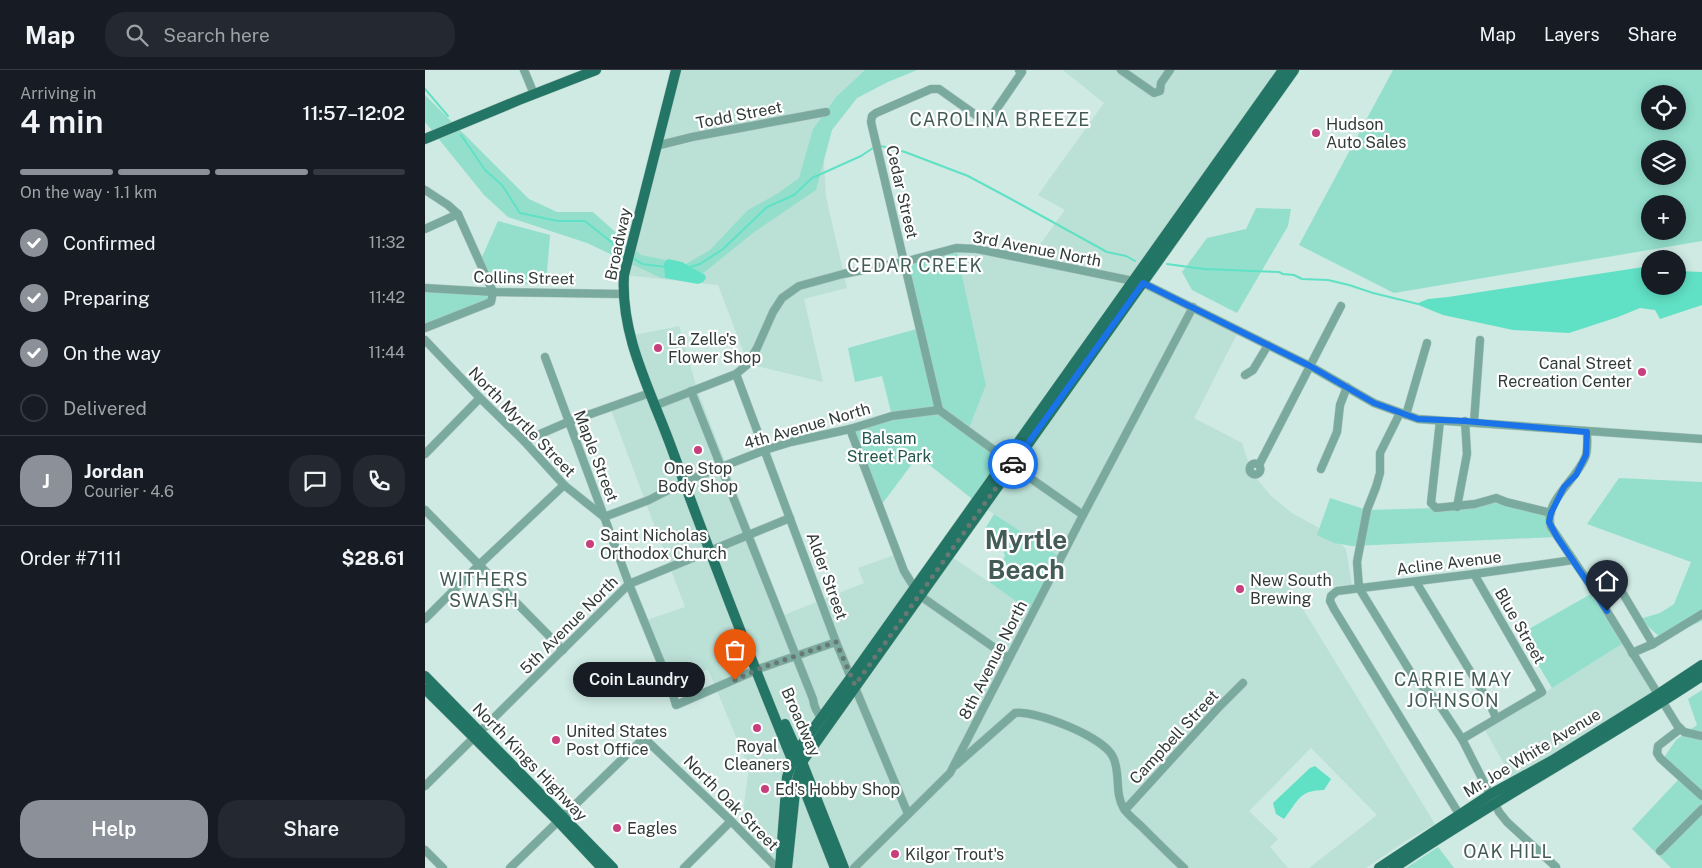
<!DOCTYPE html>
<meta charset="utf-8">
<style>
body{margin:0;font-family:"Public Sans",sans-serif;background:#242831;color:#f1f3f6;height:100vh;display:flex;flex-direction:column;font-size:19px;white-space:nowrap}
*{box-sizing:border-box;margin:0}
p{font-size:16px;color:#9ea1a6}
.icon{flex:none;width:28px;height:28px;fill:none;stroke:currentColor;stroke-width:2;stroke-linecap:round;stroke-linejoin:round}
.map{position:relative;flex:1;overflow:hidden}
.panel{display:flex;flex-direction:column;background:#171b24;width:425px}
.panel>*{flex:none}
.buttons{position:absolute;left:1216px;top:15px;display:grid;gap:10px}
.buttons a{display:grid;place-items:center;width:45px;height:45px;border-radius:50%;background:#171b24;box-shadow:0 2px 12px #0003;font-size:25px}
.pin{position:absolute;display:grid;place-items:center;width:42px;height:42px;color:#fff;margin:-51px -21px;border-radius:50% 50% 50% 0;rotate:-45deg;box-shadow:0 0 5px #0007}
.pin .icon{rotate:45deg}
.courier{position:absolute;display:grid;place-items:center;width:50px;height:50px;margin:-25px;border:4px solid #1a73e8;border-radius:50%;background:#fff;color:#222;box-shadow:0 1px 6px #0007}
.bubble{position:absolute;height:35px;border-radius:18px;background:#171b24;box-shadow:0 2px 12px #0003;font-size:16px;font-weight:600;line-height:35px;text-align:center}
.head em{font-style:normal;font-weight:600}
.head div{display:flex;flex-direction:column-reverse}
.head{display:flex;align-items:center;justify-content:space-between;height:85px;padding:0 20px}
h1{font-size:32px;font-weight:600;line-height:38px}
.bar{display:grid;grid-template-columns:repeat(4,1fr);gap:8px 5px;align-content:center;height:60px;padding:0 20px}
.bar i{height:6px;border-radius:4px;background:#363941}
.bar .selected{background:#8c9099}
.bar p{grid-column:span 4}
.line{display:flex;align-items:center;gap:12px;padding:0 20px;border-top:1px solid #363941}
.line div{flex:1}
.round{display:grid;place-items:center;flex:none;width:52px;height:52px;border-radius:20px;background:#242831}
ol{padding:0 20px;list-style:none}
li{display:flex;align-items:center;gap:15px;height:55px}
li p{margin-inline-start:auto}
li .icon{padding:5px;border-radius:50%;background:#8c9099;color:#fff;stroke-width:4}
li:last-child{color:#9ea1a6}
li i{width:28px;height:28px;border:2px solid #363941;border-radius:50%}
.action{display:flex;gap:10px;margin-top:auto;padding:10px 20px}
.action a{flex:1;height:58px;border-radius:20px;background:#8c9099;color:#fff;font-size:20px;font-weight:600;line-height:58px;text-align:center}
.action a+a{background:#242831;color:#f1f3f6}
header{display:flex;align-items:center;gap:30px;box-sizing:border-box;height:70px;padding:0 25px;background:#171b24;border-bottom:1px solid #363941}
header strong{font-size:24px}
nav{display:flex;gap:28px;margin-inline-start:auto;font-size:18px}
.search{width:350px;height:45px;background:#242831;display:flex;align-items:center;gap:12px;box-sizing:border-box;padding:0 18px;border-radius:20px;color:#9ea1a6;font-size:19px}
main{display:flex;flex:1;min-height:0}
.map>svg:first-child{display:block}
</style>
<header>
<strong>Map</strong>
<div class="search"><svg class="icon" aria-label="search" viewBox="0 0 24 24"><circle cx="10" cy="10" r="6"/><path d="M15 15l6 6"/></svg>Search here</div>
<nav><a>Map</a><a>Layers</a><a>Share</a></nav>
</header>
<main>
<section class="panel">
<div class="head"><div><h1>4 min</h1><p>Arriving in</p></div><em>11:57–12:02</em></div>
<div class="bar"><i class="selected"></i><i class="selected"></i><i class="selected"></i><i></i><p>On the way · 1.1 km</p></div>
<ol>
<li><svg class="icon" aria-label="check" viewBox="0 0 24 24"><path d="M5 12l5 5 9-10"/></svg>Confirmed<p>11:32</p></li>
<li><svg class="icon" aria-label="check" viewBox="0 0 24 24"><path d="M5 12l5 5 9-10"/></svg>Preparing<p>11:42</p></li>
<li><svg class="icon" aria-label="check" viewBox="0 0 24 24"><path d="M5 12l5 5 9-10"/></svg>On the way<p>11:44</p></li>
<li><i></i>Delivered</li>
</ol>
<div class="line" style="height:90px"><b class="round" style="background:#8c9099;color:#fff">J</b><div><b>Jordan</b><p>Courier · 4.6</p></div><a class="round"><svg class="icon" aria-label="chat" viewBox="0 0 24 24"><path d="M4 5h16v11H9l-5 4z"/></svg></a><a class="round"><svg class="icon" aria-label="phone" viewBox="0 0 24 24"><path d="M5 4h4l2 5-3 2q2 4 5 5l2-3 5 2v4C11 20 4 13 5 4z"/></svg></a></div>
<div class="line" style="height:65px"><div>Order #7111</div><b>$28.61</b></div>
<div class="action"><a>Help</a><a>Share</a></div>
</section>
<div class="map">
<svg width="1277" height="798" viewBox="0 0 1277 798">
<rect width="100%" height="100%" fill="#ceeae2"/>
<!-- built -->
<g fill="#bbe0d6">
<polygon points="251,0 442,0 411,27 388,59 399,92 401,127 422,218 379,229 398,312 323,294 293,215 199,205"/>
<polygon points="638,0 869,0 718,213 814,260 769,348 817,373 827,403 846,426 867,443 903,463 921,479 927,515 865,518 1010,754 979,772 941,798 884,798 952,745 886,678 824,741 853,769 845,777 863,798 352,798 316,756 324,698 283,599 245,615 219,551 260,537 185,337 225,323 205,266 254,256 272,319 359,545 439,513 433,498 472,484 494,525 524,485 608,542 637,488 558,437 543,361 561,315 531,178 603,191 640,140 613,125 679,33"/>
<polygon points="1197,574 1238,633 1093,719 1060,660"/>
</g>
<!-- green -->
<g fill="#93dfcc" fill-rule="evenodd">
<polygon points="440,0 492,0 463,12 432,28 407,60 391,120 328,163 271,209 236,208 162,173 83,147 59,125 0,52 0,25 104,129 132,142 168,142 216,185 261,194 285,180 323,140 352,124 374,108 388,59 411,27"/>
<path d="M968 0H1277V171L969 223 874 175ZM1225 24H1252V51H1225ZM1225 79H1252V106H1225ZM1225 134H1252V161H1225Z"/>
<polygon points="831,138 866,139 863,156 812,243 767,220 757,202 782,168 821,159"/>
<polygon points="73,151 125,165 121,215 74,213 67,209 57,187"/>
<polygon points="531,178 561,315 543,361 581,388 551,432 493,386 454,438 425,359 467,346 457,306 430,312 423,278 495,258 479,192"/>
<polygon points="0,221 62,226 63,230 0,255"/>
<polygon points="1194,408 1277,412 1277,551 1237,569 1215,549 1235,543 1249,534 1266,492 1162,454"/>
<polygon points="905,428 942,440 1011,438 1071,428 1126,443 1132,467 927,476 909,473 892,465"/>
<polygon points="569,444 637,488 608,543 564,512 580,486 574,469 560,459"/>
<polygon points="1166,524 1197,574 1127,618 1095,564"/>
<polygon points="1277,620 1277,798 1246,798 1207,759 1253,710 1247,703 1240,686 1251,670 1272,655 1263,629"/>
<polygon points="1013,777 1029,798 981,798"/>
</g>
<!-- water -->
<g fill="#60e1c5">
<polygon points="243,189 257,192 280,205 281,208 278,212 273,214 240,208 239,193"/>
<polygon points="1225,196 1225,216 1252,216 1253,201 1277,202 1277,235 1235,249 1230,240 1215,238 1193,247 1144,263 1088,260 1018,245 991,234 1003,229 1023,227"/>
<path d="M890 696 906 709 899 720C874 720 873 731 859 749L851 744 848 733 885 698Z"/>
</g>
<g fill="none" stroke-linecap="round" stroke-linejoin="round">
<!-- stream -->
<g stroke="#60e1c5" stroke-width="2">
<polyline points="0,19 23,46"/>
<polyline points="36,65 60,100 77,115 95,143 133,151 160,151 200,183"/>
<polyline points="456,76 480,82 543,106 586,129 682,182 701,186 710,191"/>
<polyline points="208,188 217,194 241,197"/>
<polyline points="742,194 779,199 854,202 858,204 869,205 877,209 903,210 924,215 948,223 993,234"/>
<polyline points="265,197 275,194 298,179 342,137 369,125 387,108 436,86 448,78"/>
</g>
<defs>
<g id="minor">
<polyline points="99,0 109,24"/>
<polyline points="594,0 597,2 562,53 514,19 506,19 451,43 447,46 446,52 514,340 588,394 591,398 658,445"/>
<polyline points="696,0 729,23 735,21 736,13 745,0"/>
<polyline points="231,76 267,67 401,42"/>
<polyline points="0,120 23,135 33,144 68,222 66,232 0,258"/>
<polyline points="0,159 33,144"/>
<polyline points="0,218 68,222 198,224"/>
<polyline points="0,270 55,328 99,371 139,415 179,447 224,430 263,410 340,380 366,372 425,359 467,346 514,340"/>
<polyline points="120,287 204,514 245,615 251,635 336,598 411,572"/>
<polyline points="311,304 411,572 483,744"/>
<polyline points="820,305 828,300 843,275"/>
<path d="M266 321 388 629C389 637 391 642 397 648"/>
<polyline points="229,336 311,304 323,294 332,278 348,242 357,228 374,216 418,204 479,192 531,178 552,179 718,213 885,296 949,333 993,349 1277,369"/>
<polyline points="975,343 955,383 955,403 951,417 942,440 932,492 934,518 991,611 1010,628 1037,669 1074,742 1082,752 1131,797"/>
<polyline points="981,345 1002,273"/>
<polyline points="1015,351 1006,433 1011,438 1050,434 1071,428 1081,432 1126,443"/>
<polyline points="1049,352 1055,270"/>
<polyline points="425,359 479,501 494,525 584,588"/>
<path d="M1162 362C1162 369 1163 378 1161 385 1154 408 1117 432 1126 457L1172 525 1252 655 1259 662 1277 666"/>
<polyline points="99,371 143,352 225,323"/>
<polyline points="0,384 55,328"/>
<circle cx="830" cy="399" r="5.5"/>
<polyline points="834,395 916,236"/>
<polyline points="896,399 912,362 915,335 922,317"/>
<polyline points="1032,437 1042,384 1040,351"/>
<polyline points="0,440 138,580"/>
<polyline points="991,512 1065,634 1071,648"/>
<polyline points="1173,527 1188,518 1197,522 1228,574"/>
<polyline points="0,549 54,495 139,415"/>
<polyline points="1207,583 1228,574 1277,544"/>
<polyline points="1255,659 1233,676 1232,683 1235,688 1277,726"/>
<polyline points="1037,669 1117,622 1049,504"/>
<path d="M531 695 590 643C611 640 679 667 688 687 696 703 689 723 699 739 704 746 712 752 718 758 731 771 745 785 759 798"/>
<polyline points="0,716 204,514 365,448"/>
<polyline points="700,740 794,637 818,613"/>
<polyline points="1034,744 909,539 905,531 906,526 912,521 1049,504 1148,490"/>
<polyline points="0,780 18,798"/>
<polyline points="1235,781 1277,739"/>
<polyline points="85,798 219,668 306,751 352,798"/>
<polyline points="259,798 306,751"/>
<polyline points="429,798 525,703 658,445 768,237"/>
</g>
<g id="major">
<path d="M251 0 199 205C195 268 228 325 248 382 286 486 326 590 368 692"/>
<polyline points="0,69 94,30 171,0"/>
<polyline points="0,606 188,798"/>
<polyline points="0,619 133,751 177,798"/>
<polyline points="360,654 377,692 419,798"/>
<polyline points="374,706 410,798"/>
<polyline points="355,798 362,707 366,695 372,681 427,606 858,0"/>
<polyline points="362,798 371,713 377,692 869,0"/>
<polyline points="954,798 1066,724 1128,690 1232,625 1277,595"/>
<path d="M969 798C1069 730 1176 673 1277 606"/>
</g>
</defs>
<!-- minor casing -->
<use href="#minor" stroke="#afc7c0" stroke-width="9"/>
<!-- major casing -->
<use href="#major" stroke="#afc7c0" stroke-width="11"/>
<!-- minor -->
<use href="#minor" stroke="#7aaa9e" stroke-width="8"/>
<!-- major -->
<use href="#major" stroke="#237565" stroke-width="10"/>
</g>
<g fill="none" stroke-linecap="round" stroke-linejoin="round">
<!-- done -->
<polyline stroke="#687974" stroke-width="5" stroke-dasharray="0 9" points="310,610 336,598 411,572 430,615 588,394"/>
<!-- route -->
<polyline stroke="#1a73e8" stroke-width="6" points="588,394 718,213 885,296 949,333 993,349 1040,351 1162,362 1161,385 1151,405 1139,417 1126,443 1124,452 1132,467 1182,541"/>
</g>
<!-- markers -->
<g fill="#c73f7c" stroke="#fff" stroke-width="2">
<circle cx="891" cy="63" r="5"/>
<circle cx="233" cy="278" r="5"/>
<circle cx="1217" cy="302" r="5"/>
<circle cx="273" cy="380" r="5"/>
<circle cx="165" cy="474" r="5"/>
<circle cx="815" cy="519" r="5"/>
<circle cx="332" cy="658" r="5"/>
<circle cx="131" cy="670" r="5"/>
<circle cx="340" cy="719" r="5"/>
<circle cx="192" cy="758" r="5"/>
<circle cx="470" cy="784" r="5"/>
</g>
<g text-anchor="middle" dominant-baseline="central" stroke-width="4.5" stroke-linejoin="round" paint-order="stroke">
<!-- street labels -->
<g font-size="16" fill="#313c39" stroke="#fff">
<text transform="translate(314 45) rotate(-11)">Todd Street</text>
<text transform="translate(477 122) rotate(77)">Cedar Street</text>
<text transform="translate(193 174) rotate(-78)">Broadway</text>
<text transform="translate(612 179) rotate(11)">3rd Avenue North</text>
<text transform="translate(99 208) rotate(1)">Collins Street</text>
<text transform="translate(97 352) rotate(46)">North Myrtle Street</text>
<text transform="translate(382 356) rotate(-16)">4th Avenue North</text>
<text transform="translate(171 386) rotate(69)">Maple Street</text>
<text transform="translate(1024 493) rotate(-7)">Acline Avenue</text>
<text transform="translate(402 506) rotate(70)">Alder Street</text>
<text transform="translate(144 555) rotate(-45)">5th Avenue North</text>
<text transform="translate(1095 556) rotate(60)">Blue Street</text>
<text transform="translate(568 590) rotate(-63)">8th Avenue North</text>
<text transform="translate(376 652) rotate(66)">Broadway</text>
<text transform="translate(749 667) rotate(-47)">Campbell Street</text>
<text transform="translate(1107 683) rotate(-31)">Mr. Joe White Avenue</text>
<text transform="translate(105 692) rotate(46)">North Kings Highway</text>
<text transform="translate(306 733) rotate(45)">North Oak Street</text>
</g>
<!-- poi labels -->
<g font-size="16" fill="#313c39" stroke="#fff" text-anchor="start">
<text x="901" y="54">Hudson<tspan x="901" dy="18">Auto Sales</tspan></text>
<text x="243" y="269">La Zelle's<tspan x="243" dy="18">Flower Shop</tspan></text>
<text x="1207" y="293" text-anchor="end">Canal Street<tspan x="1207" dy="18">Recreation Center</tspan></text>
<text x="273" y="398" text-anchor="middle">One Stop<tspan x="273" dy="18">Body Shop</tspan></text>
<text x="175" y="465">Saint Nicholas<tspan x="175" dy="18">Orthodox Church</tspan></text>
<text x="825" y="510">New South<tspan x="825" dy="18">Brewing</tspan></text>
<text x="141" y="661">United States<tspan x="141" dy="18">Post Office</tspan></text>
<text x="332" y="676" text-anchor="middle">Royal<tspan x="332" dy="18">Cleaners</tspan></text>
<text x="350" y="719">Ed's Hobby Shop</text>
<text x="202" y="758">Eagles</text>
<text x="480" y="784">Kilgor Trout's</text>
</g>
<!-- park labels -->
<g font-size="16" fill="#21574b" stroke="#fff">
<text x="464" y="368">Balsam<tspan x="464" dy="18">Street Park</tspan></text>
</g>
<!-- neighbourhood labels -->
<g font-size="18" letter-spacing="1" fill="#445c56" stroke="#fff">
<text x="575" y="49">CAROLINA BREEZE</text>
<text x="490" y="195">CEDAR CREEK</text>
<text x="59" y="509">WITHERS<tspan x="59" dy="21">SWASH</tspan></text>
<text x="1028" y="609">CARRIE MAY<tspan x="1028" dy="21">JOHNSON</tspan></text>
<text x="1083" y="781">OAK HILL</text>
</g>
<!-- town labels -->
<g font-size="26" font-weight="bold" fill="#445c56" stroke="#fff">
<text x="601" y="469">Myrtle<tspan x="601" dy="30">Beach</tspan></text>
</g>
</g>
</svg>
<div class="buttons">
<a><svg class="icon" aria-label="locate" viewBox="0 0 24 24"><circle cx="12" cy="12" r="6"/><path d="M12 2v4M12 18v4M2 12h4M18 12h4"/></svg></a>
<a><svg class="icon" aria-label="layers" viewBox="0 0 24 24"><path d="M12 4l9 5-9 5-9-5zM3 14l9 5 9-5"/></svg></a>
<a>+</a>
<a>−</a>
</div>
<div class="pin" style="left:310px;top:610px;background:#ea580c"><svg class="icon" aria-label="bag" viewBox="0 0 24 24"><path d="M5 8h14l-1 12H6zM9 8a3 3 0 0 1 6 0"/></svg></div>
<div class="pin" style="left:1182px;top:541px;background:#1f2937"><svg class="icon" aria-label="home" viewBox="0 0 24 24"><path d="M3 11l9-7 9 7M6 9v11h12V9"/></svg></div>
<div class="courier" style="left:588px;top:394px"><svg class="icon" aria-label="car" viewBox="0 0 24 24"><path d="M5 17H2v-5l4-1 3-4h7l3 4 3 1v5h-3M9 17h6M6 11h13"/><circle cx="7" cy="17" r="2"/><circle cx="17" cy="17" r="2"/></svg></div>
<div class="bubble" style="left:148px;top:592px;width:132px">Coin Laundry</div>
</div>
</main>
